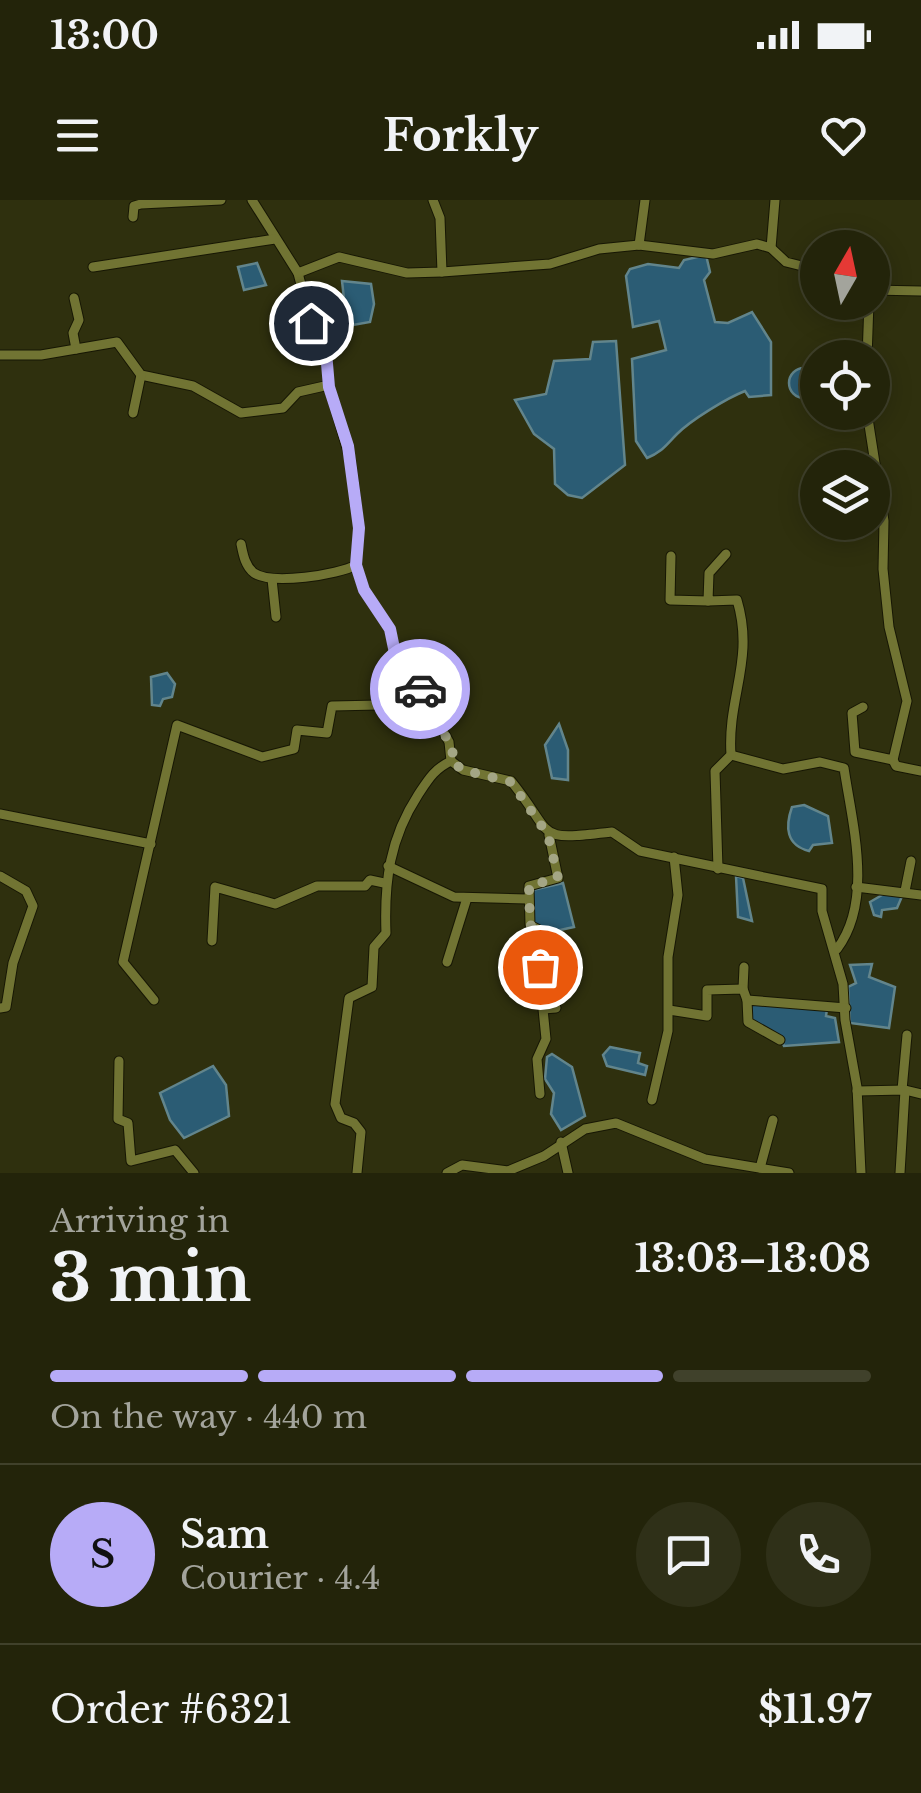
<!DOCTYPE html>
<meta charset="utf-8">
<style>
body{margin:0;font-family:"Libre Baskerville",serif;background:#2f3018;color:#f1f3f6;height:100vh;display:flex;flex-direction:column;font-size:38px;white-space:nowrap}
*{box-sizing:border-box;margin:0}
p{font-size:32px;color:#a3a49c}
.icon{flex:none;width:55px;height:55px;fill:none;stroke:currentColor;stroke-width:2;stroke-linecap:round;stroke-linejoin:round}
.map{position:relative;height:973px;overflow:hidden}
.sheet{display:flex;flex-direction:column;background:#23240a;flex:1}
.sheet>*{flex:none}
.needle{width:65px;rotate:9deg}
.buttons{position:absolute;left:800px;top:30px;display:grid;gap:20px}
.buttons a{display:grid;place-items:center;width:90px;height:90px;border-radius:50%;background:#23240a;box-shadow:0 5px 25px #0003,0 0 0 2px #40412b;font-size:50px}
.pin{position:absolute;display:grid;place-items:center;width:85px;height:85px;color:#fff;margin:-42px;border:5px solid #fff;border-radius:50%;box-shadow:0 2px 10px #0007}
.courier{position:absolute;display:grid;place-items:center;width:100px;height:100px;margin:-50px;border:8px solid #b7abf7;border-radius:50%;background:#fff;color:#222;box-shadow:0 2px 12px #0007}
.summary em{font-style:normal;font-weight:700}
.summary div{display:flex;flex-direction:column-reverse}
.summary{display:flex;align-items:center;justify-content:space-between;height:170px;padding:0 50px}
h1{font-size:65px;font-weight:700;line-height:75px}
.bar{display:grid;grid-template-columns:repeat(4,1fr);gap:15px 10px;align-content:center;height:120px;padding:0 50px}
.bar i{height:12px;border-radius:8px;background:#40412b}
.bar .selected{background:#b7abf7}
.bar p{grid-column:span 4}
.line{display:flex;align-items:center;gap:25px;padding:0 50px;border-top:2px solid #40412b}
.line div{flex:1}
.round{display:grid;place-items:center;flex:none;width:105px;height:105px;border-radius:52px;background:#2f3018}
.status{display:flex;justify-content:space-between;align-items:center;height:70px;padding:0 50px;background:#23240a;direction:ltr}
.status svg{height:28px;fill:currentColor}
header{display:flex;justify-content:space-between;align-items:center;height:130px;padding:0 50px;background:#23240a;font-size:45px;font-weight:700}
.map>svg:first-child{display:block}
</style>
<div class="status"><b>13:00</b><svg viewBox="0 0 49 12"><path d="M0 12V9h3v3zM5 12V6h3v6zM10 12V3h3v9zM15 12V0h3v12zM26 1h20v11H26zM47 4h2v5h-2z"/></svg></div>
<header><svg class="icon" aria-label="menu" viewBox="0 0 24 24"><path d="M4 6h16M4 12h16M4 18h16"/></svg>Forkly<svg class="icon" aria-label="heart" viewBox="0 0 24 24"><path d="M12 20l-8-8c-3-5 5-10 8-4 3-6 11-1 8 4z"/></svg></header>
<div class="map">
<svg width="921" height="973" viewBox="0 0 921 973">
<rect width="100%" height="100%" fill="#2f300e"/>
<!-- water -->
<g fill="#2b5c74" stroke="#62858c" stroke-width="2.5">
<path d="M706 55 710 72 704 80 715 122 728 123 752 112 771 142V195L749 197 745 191C727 198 691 220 677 234 666 245 662 252 647 258L636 241 632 159 666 150 659 121 633 127 626 76 630 69 648 64 679 68 684 60Z"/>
<polygon points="257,63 266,85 244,90 238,67"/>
<polygon points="342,81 371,84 374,104 370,122 347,126"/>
<polygon points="616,141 625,265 582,298 568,295 555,284 554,249 534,234 515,200 546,194 554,161 590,159 593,142"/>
<circle cx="804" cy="183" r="15"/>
<polygon points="167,473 175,484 172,497 163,499 160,506 152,505 151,477"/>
<polygon points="559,524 568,550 568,580 552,578 545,545"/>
<path d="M804 605 828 616 832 643 813 645 809 651C786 645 785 627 792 607Z"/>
<polygon points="736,676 743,678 752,721 738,717"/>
<polygon points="563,683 574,727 551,732 534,726 528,691"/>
<polygon points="889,691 903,694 897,708 882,710 881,717 874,715 870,702"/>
<polygon points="872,764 869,777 895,787 889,828 850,823 848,787 856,783 850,765"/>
<polygon points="748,802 827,809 826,816 835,818 839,842 784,846 781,839 750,822"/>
<polygon points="610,847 640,853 638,863 647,866 645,875 607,866 603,855"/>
<polygon points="552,854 572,867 585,916 561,930 551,914 554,893 545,879 547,857"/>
<polygon points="213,866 226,885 229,916 184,938 170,920 160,893"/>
</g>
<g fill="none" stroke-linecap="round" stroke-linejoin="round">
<defs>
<g id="minor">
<polyline points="252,0 298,73 311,123 326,153 329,187 351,262 359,327 356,365 364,390 390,429 396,458 416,482 449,542 451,561"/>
<polyline points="433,0 440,18 442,72"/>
<polyline points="133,17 134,6 141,4 221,0"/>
<polyline points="639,45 645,0"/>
<polyline points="771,48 775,0"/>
<polyline points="93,67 275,39"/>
<polyline points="298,73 339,57 407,73 442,72 550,64 599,49 639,45 713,54 757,44 771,48 786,62 818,70"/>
<polyline points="872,90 921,91"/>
<polyline points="74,98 79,120 73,133 76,149"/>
<polyline points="0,155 41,155 117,142 141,175 193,186 241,213 283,208 298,192 329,185"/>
<polyline points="867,158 869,102"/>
<polyline points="133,213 141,175"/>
<path d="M241 344C243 354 245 366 254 373 272 385 338 375 356 365"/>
<polyline points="671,356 670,400 708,401"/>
<polyline points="272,379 276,417"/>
<polyline points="863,507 852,513 855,552 893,560 907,501 889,427 883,369 884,321 867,212"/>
<path d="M731 555 783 569 820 562 844 568C852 623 874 700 837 749"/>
<polyline points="893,560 896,566 921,571"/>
<path d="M451 561 463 570 511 581C557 638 532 641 612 632L640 651 822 689V711L843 784 845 820 857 887 861 973"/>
<polyline points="0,614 151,644"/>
<polyline points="388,666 454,697 527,699"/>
<path d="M718 669 715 571 731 555C727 497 755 460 737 400L708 401 709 373 726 354"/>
<polyline points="0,676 26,691 33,706 13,763 6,807 0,808"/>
<polyline points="856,687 921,695"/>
<polyline points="905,691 911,661"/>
<polyline points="212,741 215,687 275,704 317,686 365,686 370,680 384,683"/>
<polyline points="447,762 467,698"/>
<polyline points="743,789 744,767"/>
<polyline points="154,800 123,762 177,525 262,557 294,549 297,530 327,533 332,506 426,504"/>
<polyline points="669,810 707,816 707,790 743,789 747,800"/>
<polyline points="780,840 748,822 747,800 846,808"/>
<polyline points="119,861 118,919 128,923 131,961 175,950 194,973"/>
<polyline points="902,890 907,835"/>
<polyline points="905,890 921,894"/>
<polyline points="857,891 905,890 900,973"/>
<polyline points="540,894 537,859 546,839 543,809 556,808 540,767 541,731 530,725 529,686 558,678 549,635"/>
<polyline points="652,900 668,831 668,757 678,695 674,657"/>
<polyline points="561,942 568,973"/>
<polyline points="760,968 773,920"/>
<path d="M357 973 361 932 354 923 341 918 335 904 349 798 372 787 374 747 386 733C384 681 390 638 418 595 428 580 434 569 451 561"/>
<polyline points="447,973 462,965 508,971 544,956 585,929 616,923 705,959 789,973"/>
</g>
</defs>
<!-- minor casing -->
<use href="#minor" stroke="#171704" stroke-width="11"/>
<!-- minor -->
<use href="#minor" stroke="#717433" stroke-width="9"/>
</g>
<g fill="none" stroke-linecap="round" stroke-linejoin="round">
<!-- done -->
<polyline stroke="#a4a685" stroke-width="10" stroke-dasharray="0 18" points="420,489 453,550 451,561 463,570 511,582 548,635 558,678 529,686 530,725 541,732 540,767"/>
<!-- route -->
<polyline stroke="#b7abf7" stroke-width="12" points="311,123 326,152 329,187 348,246 359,328 356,365 364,390 390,429 396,458 420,489"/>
</g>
</svg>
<div class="buttons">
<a><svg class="needle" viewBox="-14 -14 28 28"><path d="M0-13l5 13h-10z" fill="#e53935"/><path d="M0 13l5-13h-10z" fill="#a3a49c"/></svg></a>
<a><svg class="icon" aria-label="locate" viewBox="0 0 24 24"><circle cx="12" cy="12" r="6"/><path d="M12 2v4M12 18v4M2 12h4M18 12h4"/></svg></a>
<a><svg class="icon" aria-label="layers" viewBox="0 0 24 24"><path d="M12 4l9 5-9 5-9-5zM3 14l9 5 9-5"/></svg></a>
</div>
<div class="pin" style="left:540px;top:767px;background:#ea580c"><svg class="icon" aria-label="bag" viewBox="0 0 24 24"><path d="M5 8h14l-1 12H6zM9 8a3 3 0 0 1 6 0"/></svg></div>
<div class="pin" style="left:311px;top:123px;background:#1f2937"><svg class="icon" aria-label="home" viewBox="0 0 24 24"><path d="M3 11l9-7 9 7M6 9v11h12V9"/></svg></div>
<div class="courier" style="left:420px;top:489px"><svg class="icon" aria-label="car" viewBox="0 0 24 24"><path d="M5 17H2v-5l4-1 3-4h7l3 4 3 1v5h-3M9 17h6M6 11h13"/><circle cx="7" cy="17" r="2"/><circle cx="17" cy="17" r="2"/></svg></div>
</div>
<section class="sheet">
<div class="summary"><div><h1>3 min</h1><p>Arriving in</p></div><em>13:03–13:08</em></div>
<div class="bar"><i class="selected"></i><i class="selected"></i><i class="selected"></i><i></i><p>On the way · 440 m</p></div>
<div class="line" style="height:180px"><b class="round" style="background:#b7abf7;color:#111">S</b><div><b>Sam</b><p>Courier · 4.4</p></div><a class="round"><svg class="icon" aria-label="chat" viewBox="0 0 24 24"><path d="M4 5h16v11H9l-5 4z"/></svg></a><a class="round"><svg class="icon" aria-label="phone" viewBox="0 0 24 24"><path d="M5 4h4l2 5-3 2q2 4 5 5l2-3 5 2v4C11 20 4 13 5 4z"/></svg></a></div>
<div class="line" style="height:130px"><div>Order #6321</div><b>$11.97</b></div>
</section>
